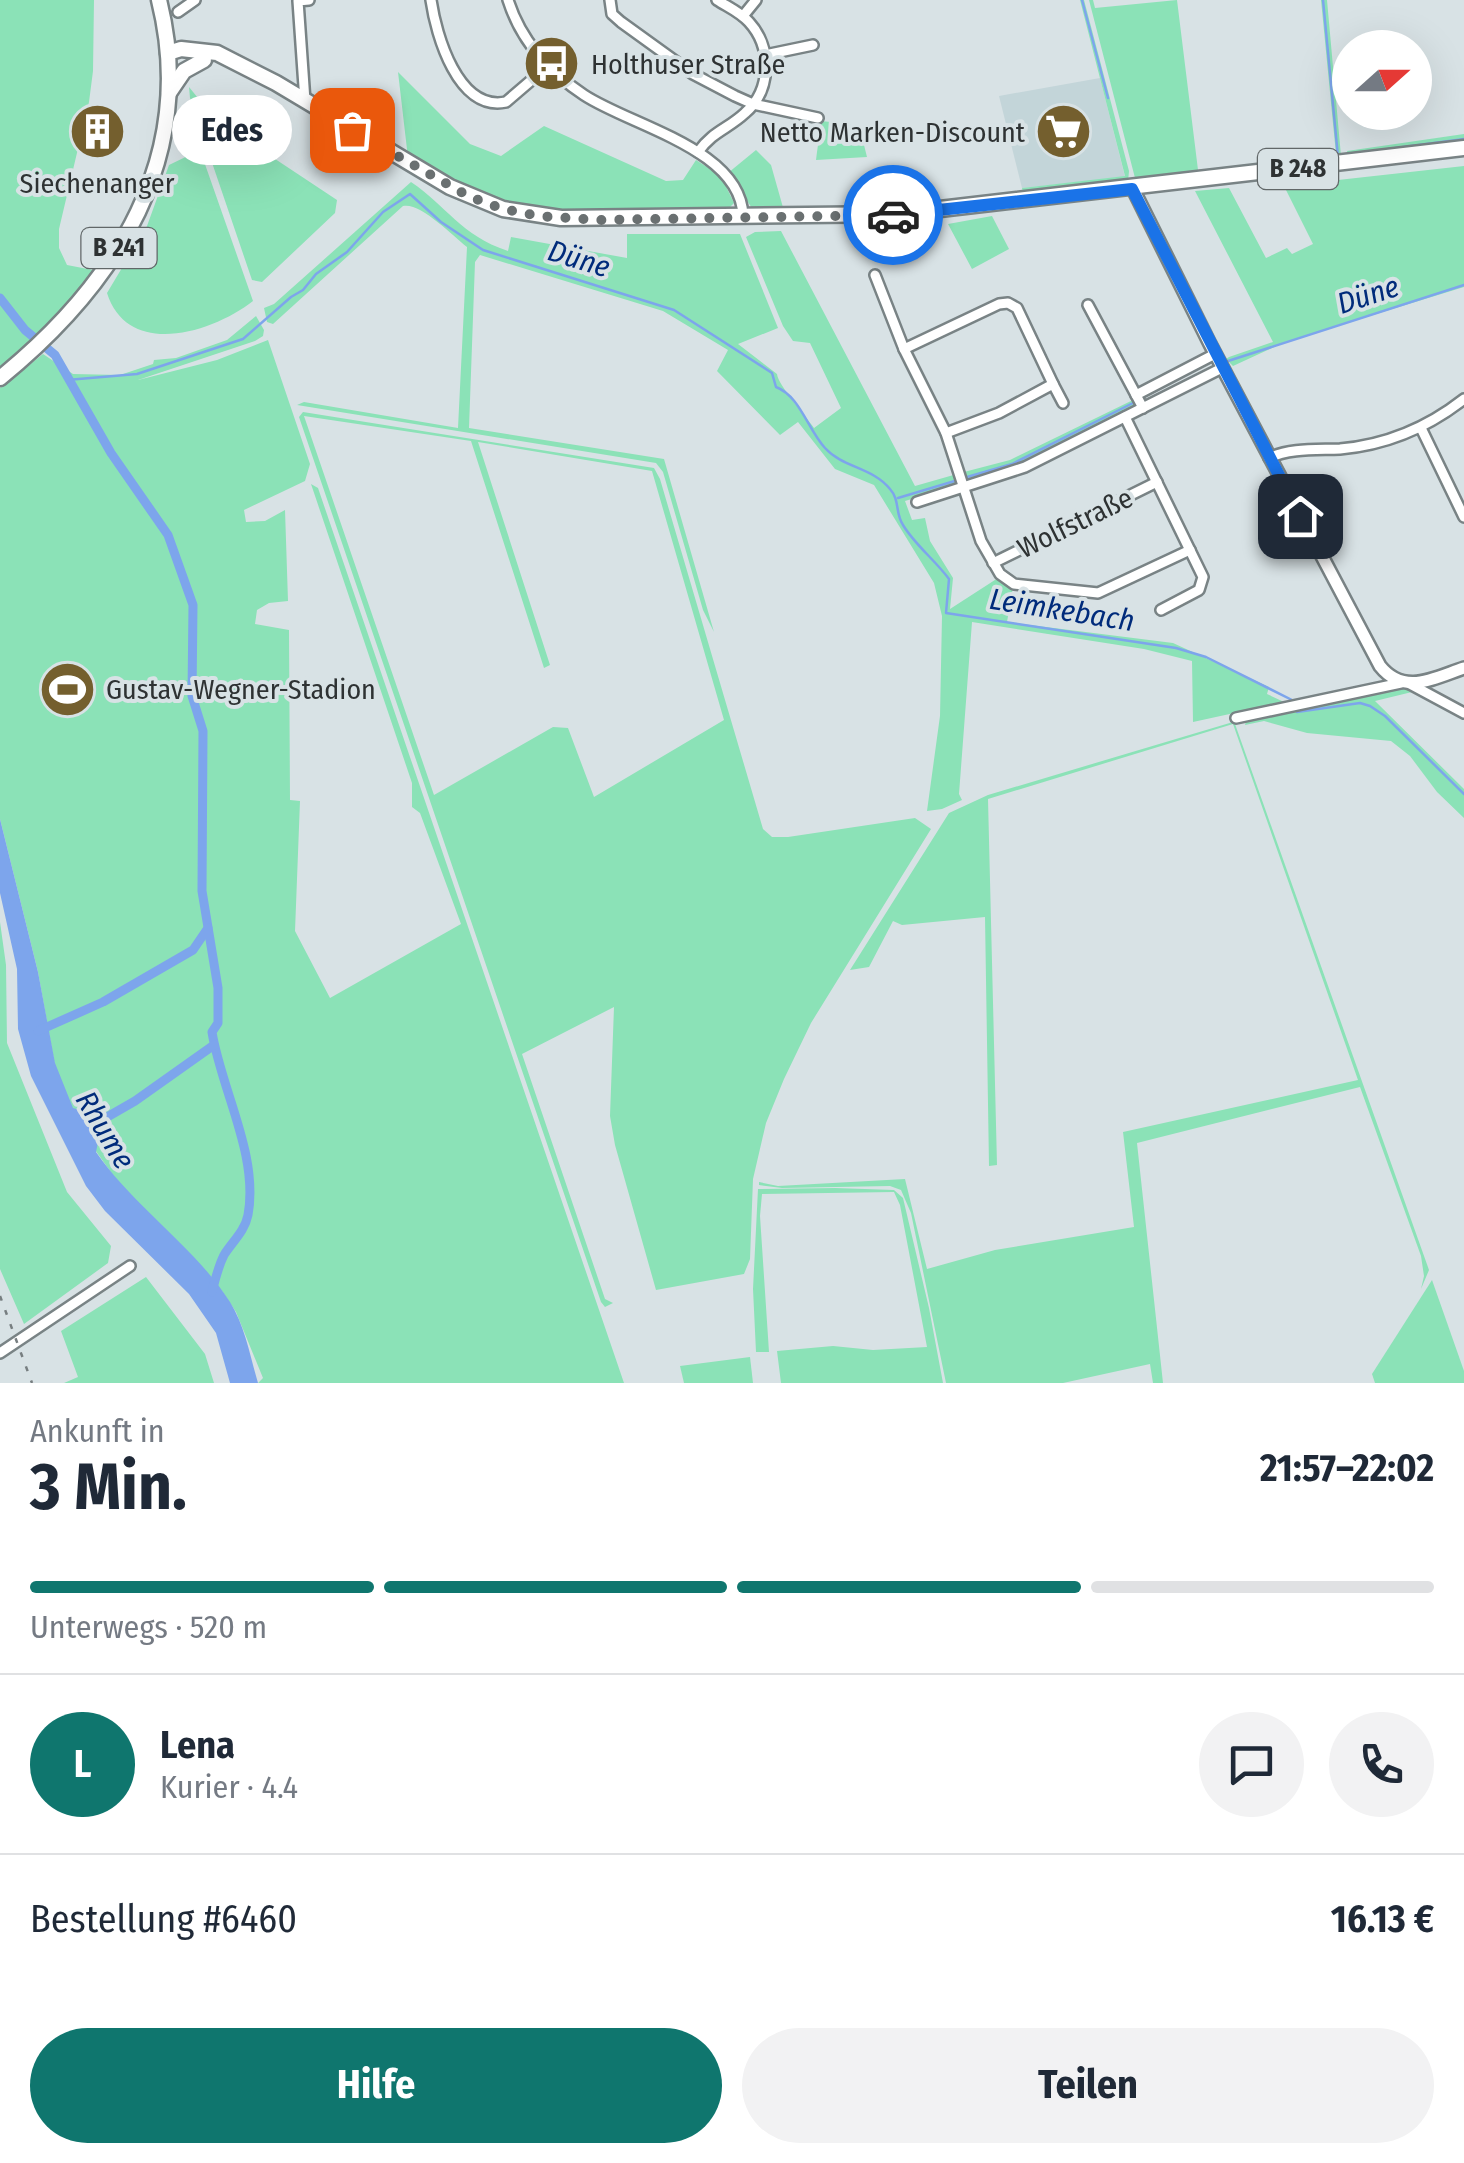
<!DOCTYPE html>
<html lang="de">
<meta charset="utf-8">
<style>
body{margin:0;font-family:"Fira Sans Condensed",sans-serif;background:#f2f2f3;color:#1f2937;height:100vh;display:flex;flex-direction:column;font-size:38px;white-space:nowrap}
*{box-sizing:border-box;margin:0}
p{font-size:32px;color:#747a83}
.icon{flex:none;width:55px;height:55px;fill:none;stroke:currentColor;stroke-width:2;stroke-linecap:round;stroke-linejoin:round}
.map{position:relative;height:1383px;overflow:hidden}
.side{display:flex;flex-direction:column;background:#fff;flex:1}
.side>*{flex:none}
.needle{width:65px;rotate:69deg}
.tools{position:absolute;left:1332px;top:30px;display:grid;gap:20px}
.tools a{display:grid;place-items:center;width:100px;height:100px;border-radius:50%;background:#fff;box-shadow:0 10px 40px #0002;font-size:50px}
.pin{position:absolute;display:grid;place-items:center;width:85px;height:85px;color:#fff;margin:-42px;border-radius:20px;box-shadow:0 5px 15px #0006}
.courier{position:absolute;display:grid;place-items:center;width:100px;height:100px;margin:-50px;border:8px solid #1a73e8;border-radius:50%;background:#fff;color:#222;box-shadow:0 2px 12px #0007}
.bubble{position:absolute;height:70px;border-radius:35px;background:#fff;box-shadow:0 10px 40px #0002;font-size:32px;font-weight:700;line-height:70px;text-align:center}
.summary em{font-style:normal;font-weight:700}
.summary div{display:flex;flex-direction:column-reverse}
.summary{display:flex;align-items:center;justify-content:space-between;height:170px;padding:0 30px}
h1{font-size:65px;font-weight:700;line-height:75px}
.bar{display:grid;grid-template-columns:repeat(4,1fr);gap:15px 10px;align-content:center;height:120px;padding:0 30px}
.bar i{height:12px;border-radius:8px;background:#e0e1e3}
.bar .current{background:#0f766e}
.bar p{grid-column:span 4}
.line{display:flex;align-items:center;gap:25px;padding:0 30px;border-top:2px solid #e0e1e3}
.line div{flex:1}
.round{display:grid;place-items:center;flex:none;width:105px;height:105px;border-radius:52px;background:#f2f2f3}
.primary-button{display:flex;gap:20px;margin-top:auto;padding:20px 30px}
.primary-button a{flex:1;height:115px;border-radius:60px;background:#0f766e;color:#fff;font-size:40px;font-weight:700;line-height:115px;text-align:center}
.primary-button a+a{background:#f2f2f3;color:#1f2937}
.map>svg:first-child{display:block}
</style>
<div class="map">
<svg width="1464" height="1383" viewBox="0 0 1464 1383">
<rect width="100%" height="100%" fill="#d8e2e5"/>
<!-- built -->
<polygon fill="#c3d5d9" points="1100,78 1125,177 1022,188 999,96"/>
<!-- green -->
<g fill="#8be2b7" fill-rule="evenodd">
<polygon points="0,0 94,0 93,71 89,102 59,229 59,248 67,265 98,271 46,330 0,367"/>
<polygon points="1080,0 1084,0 1129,171 1128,182 1024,197 1022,188 1125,176"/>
<polygon points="1089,0 1093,0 1095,8 1177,0 1198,170 1336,154 1321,0 1327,0 1341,156 1144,180 1140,176 1139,182 1135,178"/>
<path d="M398 72 470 144 501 156 544 126 666 181 683 180 696 160 721 176 734 203 725 212C661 213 583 223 522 209 481 200 444 177 408 158Z"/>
<polygon points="189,87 215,119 337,200 335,213 262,282 252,280 190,98"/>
<polygon points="821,121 859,125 867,157 816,160"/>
<polygon points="1464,134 1464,144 1348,159 1347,151"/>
<path d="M200 150 253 301C212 333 128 359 107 293L147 226 169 165Z"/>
<polygon points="756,150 771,165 784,211 754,211 728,173"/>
<polygon points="1464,166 1464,287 1285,342 1233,366 1226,359 1229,357 1273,342 1195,191 1229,188 1266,258 1287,248 1292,254 1313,244 1284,186"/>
<path d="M411 182C447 206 460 235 508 251L511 237 627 258V234H740L778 328 738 344 777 374C778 385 805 415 814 428L841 408 810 343 793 341 783 326 746 237 755 232 781 231 915 486 957 474 958 485 905 501 912 520 925 518 930 541 953 578 950 609 998 578 1004 585 1013 587 1007 622 1173 643 1269 687 1267 694 1284 702 1193 722 1192 661 1144 649 972 622 959 794 962 800 942 809 927 811 940 716 942 616 934 583 874 485 835 469 798 422 780 435 717 371 728 350 663 311 480 255 475 262 469 428 664 459 714 632 703 610 663 472 656 463 297 405 304 402 458 428 467 247C452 235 420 202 403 206L273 324 267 322 264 308 274 304Z"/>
<polygon points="992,216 1009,249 972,269 948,224"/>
<polygon points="256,316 264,330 263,336 255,341 138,380 217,360 268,340 310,464 305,481 244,510 246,522 265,521 285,510 288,601 269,603 257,610 255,624 289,630 290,800 300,801 295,931 330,998 461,924 420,813 412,807 412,783 311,484 318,488 624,1383 258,1383 263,1378 236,1312 222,1291 137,1209 88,1140 59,1088 38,972 0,819 0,388 43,354 73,374 120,375 153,364 154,360 176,358 227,340"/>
<polygon points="1133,400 1136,408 1017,467 972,482 964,472 1010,460"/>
<path d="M303 412 654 468 660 479 763 829 772 837H788L915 818 931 829 811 1023 784 1079 766 1123 753 1179 750 1259 744 1274 656 1290 615 1145 610 1116 614 1007 522 1054 605 1299 613 1303 605 1307 601 1302 299 417ZM304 416 471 441 544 668 550 665 478 442 652 471 724 720 594 797 568 728 553 727 434 795Z"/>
<polygon points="1405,688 1412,692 1375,701 1464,789 1464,818 1437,792 1410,756 1391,741 1307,733 1264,721 1245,725 1247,718"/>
<polygon points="1233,722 1235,724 1429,1270 1421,1289 1424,1276 1421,1256 1360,1087 1137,1143 1163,1383 1153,1383 1150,1364 1063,1383 946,1383 911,1213 901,1190 890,1186 782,1188 759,1185 759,1182 778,1186 905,1179 927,1269 995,1250 1134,1227 1123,1132 1358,1080 1233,724 988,799 997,1165 989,1166 985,917 902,925 893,921 869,967 850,970 949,813 988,795"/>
<polygon points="0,922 6,965 7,1043 67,1192 111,1246 108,1263 24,1324 0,1269"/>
<polygon points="835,1188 894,1190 903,1198 929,1308 943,1383 781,1383 777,1351 833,1346 873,1350 927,1347 900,1205 894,1192 762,1194 760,1216 769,1352 756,1352 753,1289 758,1189"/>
<polygon points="146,1277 205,1354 214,1383 64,1383 78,1377 61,1331"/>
<polygon points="1432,1280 1464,1371 1464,1383 1375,1383 1372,1374"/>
<polygon points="750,1357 753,1383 684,1383 680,1366"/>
</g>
<!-- water -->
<path fill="#7da5ec" d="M0 819 38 972 55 1063 73 1108 87 1112 100 1133 96 1152C134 1207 194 1246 230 1302 245 1326 250 1356 258 1383H230L216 1333 189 1294 105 1211 86 1186 31 1076 18 1029 17 969 0 893Z"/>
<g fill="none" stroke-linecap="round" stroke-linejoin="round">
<!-- stream -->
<g stroke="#7da5ec" stroke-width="2.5">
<polyline points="1082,0 1108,98"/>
<polyline points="1323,0 1338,157"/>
<polyline points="1351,154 1464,139"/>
<polyline points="1148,178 1171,175"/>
<polyline points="1228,361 1464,285"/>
<path d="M67 380 137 374 243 339 291 297 303 290 316 274 347 252 383 212 410 194 441 222 483 250 674 310 772 373 776 387C800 396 808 430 825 448 843 468 872 467 890 489 900 500 895 513 903 525 915 545 935 560 949 579L946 613 1176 648 1206 657 1294 701 1297 712 1360 703 1370 706 1385 716 1464 794"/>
<polyline points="967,477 1012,464 1133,403"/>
<polyline points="898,498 958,480"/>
</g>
<!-- canal -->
<g stroke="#7da5ec" stroke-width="9">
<path d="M0 298 25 330 55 355 111 453 168 535 193 605 192 696 203 731 202 891 218 988V1023L212 1032C221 1089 259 1155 248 1215 245 1231 232 1242 224 1255 218 1267 215 1280 212 1292"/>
<polyline points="38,1031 103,1002 193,950 208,928"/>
<polyline points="95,1124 135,1101 214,1045"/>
</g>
<defs>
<g id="street">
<path d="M431 0C436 35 458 112 506 102L548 66"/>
<path d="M508 0C521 41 548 71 584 95 631 126 741 149 743 216"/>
<polyline points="610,0 612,14 621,22 693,74 735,96 753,104 818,118"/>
<polyline points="178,12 195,0"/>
<polyline points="743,16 756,0"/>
<polyline points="765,55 813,45"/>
<polyline points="305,101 298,1 309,0"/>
<path d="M698 152C713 131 728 129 745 113 772 90 772 47 749 22 740 12 728 7 717 0"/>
<polyline points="875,275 904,349 946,433 981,541 1000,574 1014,584 1098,593 1190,550"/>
<polyline points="1088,305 1143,408"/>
<polyline points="904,349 999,304 1008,303 1017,308 1053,384 999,413 946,433"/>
<polyline points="1053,384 1063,403"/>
<polyline points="1136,395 1215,354"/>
<polyline points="1125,417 1203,577 1199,590 1161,610"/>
<polyline points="1421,428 1464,517"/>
<path d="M1269 458C1290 448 1316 450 1340 449 1386 445 1427 428 1464 399"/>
<polyline points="917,502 1025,467 1222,368"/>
<polyline points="993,563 1157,482"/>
<polyline points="1410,684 1464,713"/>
<polyline points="1236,718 1401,683"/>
<polyline points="0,1353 130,1266"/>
</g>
<path id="secondary" d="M1133 189 1210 344 1380 666C1404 696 1434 678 1464 668"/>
<g id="primary">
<polyline points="168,53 181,49 217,53 276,83 450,187 503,209 561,218 897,214 1464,148"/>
<polyline points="169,93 184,71 204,60"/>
<path d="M0 378C117 283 198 156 159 0"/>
</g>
</defs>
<!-- street casing -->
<use href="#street" stroke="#798385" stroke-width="14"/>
<!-- secondary casing -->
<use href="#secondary" stroke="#798385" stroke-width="16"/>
<!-- primary casing -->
<use href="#primary" stroke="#798385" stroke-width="19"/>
<!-- street -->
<use href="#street" stroke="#fff" stroke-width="9"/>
<!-- secondary -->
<use href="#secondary" stroke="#fff" stroke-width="11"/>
<!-- primary -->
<use href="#primary" stroke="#fff" stroke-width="14"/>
<!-- rail -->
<polyline stroke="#777e80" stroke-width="2.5" stroke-dasharray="5 10" stroke-linecap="butt" points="0,1296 32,1383"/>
</g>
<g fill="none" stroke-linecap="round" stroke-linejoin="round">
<!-- done -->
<polyline stroke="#6a7071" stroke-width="10" stroke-dasharray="0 18" points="352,130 470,197 503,209 538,216 598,220 893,215"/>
<!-- route -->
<polyline stroke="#1a73e8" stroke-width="12" points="893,215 1132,189 1300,516"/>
</g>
<!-- icons -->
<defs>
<symbol id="bus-disc" viewBox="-11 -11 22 22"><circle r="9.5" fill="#745f2e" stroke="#d8e2e5"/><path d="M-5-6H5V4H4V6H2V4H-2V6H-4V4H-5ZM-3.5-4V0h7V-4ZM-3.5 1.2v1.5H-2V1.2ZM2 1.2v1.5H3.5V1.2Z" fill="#fff"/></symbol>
<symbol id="building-disc" viewBox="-11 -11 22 22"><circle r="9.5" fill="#745f2e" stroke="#d8e2e5"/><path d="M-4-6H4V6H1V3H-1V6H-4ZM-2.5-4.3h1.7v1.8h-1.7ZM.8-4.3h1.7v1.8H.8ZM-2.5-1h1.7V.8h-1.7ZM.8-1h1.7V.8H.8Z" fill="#fff"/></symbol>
<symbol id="supermarket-disc" viewBox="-11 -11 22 22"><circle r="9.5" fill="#745f2e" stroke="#d8e2e5"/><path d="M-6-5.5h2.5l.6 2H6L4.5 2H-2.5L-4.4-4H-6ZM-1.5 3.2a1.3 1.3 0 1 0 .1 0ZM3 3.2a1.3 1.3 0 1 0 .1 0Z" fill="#fff"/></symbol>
<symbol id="stadium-disc" viewBox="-11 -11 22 22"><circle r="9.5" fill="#745f2e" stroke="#d8e2e5"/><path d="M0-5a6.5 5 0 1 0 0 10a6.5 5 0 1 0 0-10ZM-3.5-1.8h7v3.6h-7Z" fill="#fff"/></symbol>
</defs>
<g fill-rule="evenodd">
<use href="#bus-disc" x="520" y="32" width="63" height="63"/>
<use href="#building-disc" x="66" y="100" width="63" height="63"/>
<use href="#supermarket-disc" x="1032" y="100" width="63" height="63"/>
<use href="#stadium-disc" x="36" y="658" width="63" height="63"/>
</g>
<g text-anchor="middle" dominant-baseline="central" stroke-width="8" stroke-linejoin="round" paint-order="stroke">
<!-- shield labels -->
<g fill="#d8e2e5" stroke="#616768" stroke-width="2.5">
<rect x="1258" y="149" width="80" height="40" rx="8"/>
<rect x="81.5" y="228" width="75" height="40" rx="8"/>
</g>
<g font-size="25" font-weight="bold" fill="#2e3233">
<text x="1298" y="169">B 248</text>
<text x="119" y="248">B 241</text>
</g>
<!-- poi labels -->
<g font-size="28" fill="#2e3233" stroke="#d8e2e5" text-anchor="start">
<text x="591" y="64">Holthuser Straße</text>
<text x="1025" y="132" text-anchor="end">Netto Marken-Discount</text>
<text x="97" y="183" text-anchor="middle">Siechenanger</text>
<text x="106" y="689">Gustav-Wegner-Stadion</text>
</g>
<!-- street labels -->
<g font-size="28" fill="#2e3233" stroke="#d8e2e5">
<text transform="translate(1075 523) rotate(-26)">Wolfstraße</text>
</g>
<!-- water labels -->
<g font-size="30" font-style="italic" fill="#002b7b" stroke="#d8e2e5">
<text transform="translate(579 259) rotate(17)">Düne</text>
<text transform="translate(1368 295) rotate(-18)">Düne</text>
<text transform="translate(1062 610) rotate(9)">Leimkebach</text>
<text transform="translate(105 1130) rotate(59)">Rhume</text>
</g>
</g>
</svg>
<div class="tools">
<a><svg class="needle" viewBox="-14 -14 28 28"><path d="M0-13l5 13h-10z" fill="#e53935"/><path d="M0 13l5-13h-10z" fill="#747a83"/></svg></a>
</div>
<div class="pin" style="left:352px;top:130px;background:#ea580c"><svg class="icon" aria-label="bag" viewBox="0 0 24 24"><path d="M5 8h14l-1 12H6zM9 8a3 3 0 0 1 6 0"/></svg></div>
<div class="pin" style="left:1300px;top:516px;background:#1f2937"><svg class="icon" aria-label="home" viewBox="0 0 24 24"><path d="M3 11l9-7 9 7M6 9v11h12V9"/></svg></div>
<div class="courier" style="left:893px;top:215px"><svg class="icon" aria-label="car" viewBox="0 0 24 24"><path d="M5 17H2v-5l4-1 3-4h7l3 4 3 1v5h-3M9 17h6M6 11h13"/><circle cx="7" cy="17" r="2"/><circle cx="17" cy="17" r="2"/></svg></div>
<div class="bubble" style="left:172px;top:95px;width:120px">Edes</div>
</div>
<section class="side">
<div class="summary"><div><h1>3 Min.</h1><p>Ankunft in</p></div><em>21:57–22:02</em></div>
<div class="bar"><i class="current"></i><i class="current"></i><i class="current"></i><i></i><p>Unterwegs · 520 m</p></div>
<div class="line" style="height:180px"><b class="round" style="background:#0f766e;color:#fff">L</b><div><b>Lena</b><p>Kurier · 4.4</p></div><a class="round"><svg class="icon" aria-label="chat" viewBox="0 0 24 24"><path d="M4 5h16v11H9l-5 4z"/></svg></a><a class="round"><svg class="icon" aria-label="phone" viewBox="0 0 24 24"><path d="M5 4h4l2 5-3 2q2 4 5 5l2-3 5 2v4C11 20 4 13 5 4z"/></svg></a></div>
<div class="line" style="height:130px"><div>Bestellung #6460</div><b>16.13 €</b></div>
<div class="primary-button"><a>Hilfe</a><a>Teilen</a></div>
</section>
